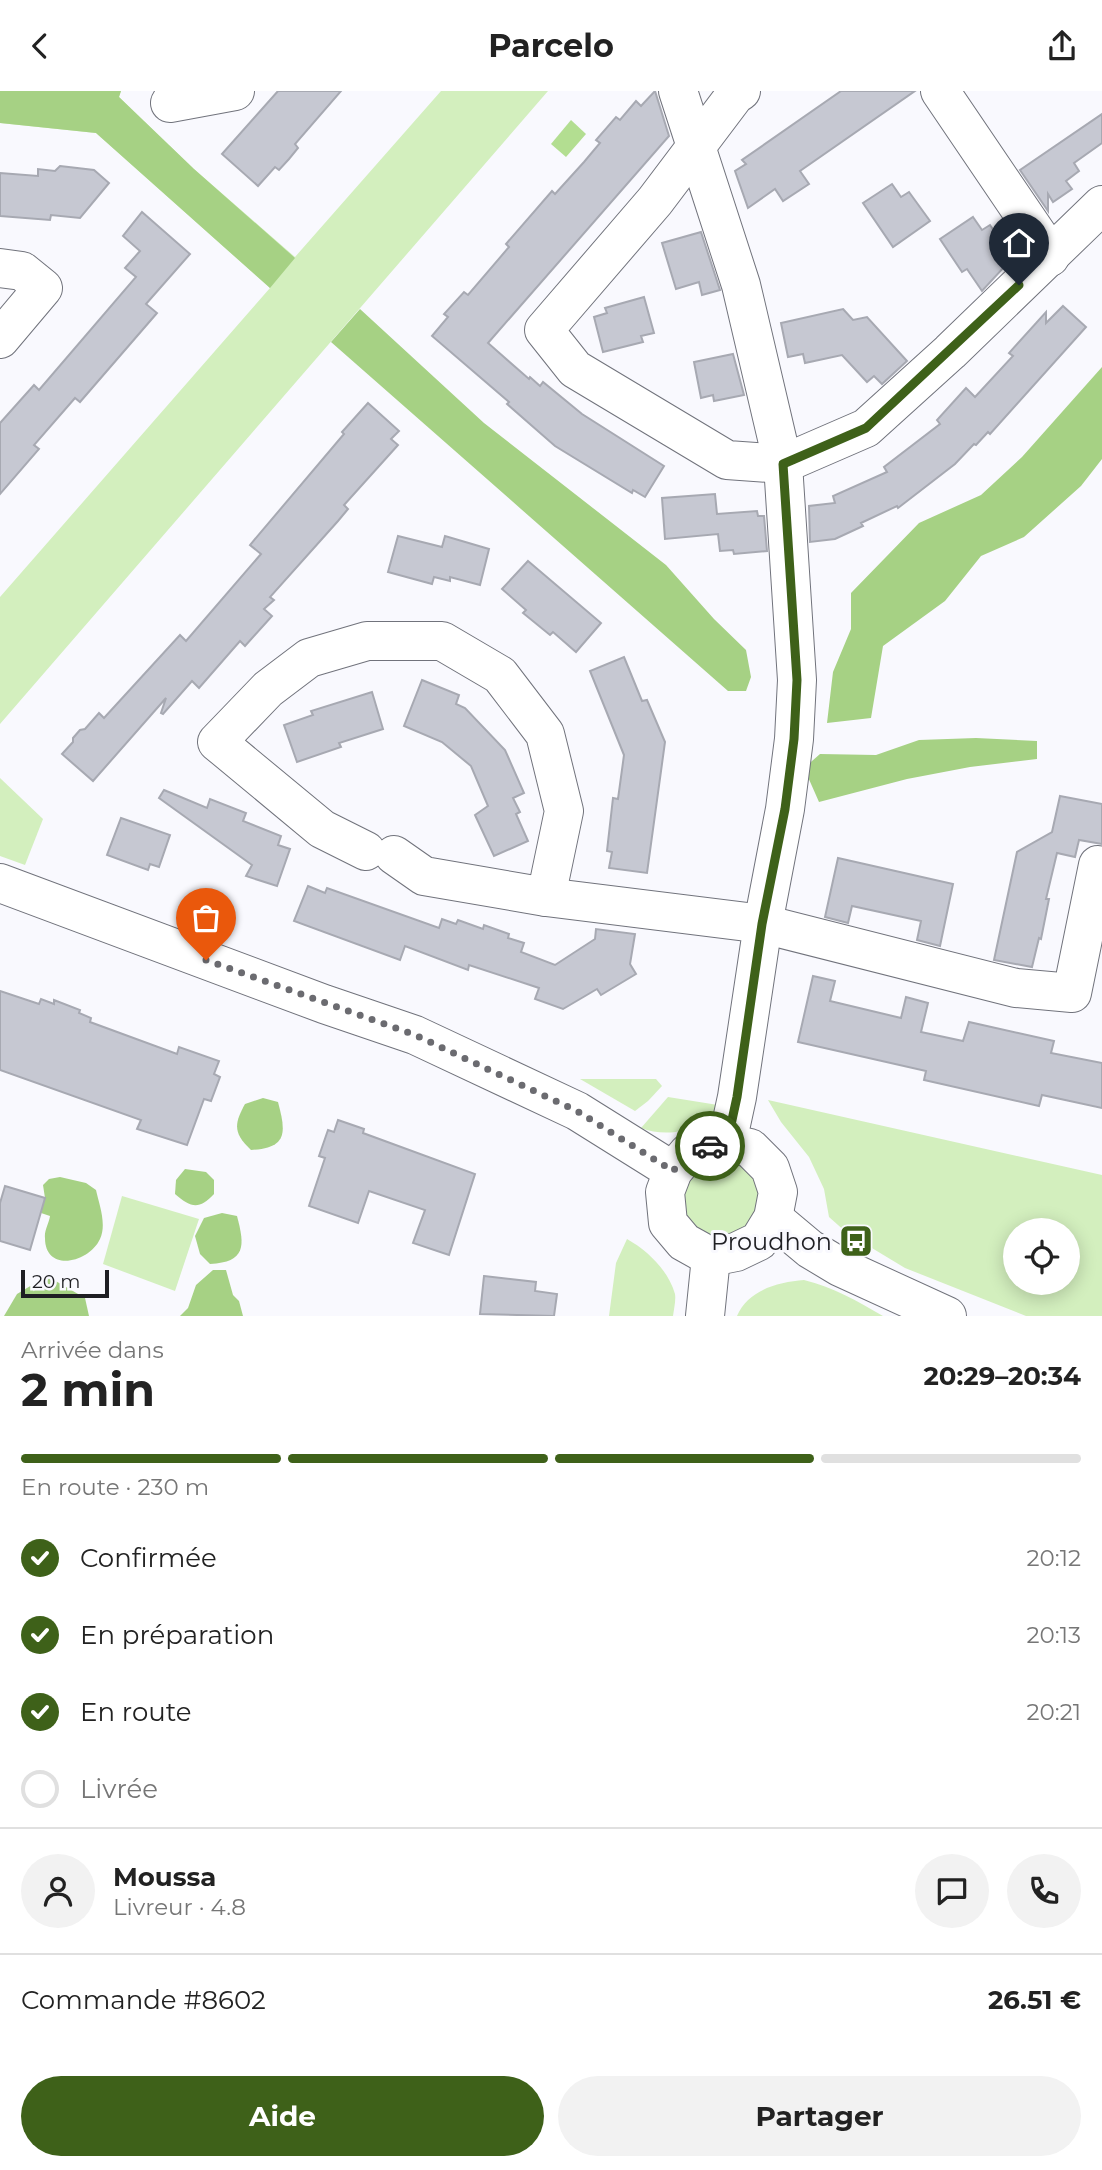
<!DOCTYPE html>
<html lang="fr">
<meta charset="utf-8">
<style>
body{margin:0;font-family:Montserrat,sans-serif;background:#f2f2f2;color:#222;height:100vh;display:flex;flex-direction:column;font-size:26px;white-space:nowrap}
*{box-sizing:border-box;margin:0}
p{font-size:23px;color:#767676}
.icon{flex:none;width:38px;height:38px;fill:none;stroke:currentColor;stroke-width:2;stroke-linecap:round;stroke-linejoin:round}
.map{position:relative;height:1225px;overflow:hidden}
.panel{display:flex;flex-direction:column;background:#fff;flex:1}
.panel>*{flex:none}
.tools{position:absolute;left:1003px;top:1127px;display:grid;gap:14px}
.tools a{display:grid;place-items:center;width:77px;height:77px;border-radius:50%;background:#fff;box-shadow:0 4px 18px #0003;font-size:35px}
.scale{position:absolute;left:21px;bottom:18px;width:88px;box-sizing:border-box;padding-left:7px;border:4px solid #1f1f23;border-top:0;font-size:19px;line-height:24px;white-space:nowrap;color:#1f1f23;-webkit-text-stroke:5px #f9f9fe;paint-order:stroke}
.pin{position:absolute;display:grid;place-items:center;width:60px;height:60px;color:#fff;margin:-72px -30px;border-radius:50% 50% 50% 0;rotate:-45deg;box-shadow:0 0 7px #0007}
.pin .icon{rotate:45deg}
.courier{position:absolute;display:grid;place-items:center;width:70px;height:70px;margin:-35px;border:5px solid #3e6119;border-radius:50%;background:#fff;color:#222;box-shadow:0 2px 9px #0007}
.headline em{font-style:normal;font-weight:700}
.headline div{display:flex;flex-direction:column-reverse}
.headline{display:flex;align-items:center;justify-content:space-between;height:119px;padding:0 21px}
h1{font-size:46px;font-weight:700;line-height:52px}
.bar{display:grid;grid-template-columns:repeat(4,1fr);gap:10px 7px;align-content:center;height:84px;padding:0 21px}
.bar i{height:9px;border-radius:5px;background:#e0e0e0}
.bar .selected{background:#3e6119}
.bar p{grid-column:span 4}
.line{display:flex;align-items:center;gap:18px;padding:0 21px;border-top:2px solid #e0e0e0}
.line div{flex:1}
.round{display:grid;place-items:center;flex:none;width:74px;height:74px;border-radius:37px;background:#f2f2f2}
ol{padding:0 21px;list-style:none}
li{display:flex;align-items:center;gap:21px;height:77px}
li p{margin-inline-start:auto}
li .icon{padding:7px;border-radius:50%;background:#3e6119;color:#fff;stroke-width:4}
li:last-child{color:#767676}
li i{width:38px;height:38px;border:4px solid #e0e0e0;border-radius:50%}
.primary-button{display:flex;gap:14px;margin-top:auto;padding:14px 21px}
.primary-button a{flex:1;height:80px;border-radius:42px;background:#3e6119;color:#fff;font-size:28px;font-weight:700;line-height:80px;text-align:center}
.primary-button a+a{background:#f2f2f2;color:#222}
header{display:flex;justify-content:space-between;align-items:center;height:91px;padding:0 21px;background:#fff;font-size:32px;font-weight:700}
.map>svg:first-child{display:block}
</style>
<header><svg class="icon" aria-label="back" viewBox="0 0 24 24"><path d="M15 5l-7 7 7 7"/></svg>Parcelo<svg class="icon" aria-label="share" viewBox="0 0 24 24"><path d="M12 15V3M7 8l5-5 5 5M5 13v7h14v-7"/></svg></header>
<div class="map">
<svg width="1102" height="1225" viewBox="0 0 1102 1225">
<rect width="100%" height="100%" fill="#f9f9fe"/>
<!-- green -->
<g fill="#d3efbe" fill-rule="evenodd">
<polygon points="0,0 121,0 119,6 194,78 295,166 441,0 548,0 0,633 0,506 270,197 96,42 0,32"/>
<polygon points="0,687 43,728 25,774 0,765"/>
<polygon points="580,988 656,988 662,995 648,1010 635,1020"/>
<path d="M668 1006 718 1014C704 1041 667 1047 641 1037Z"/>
<path d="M768 1009 1102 1084V1225H1026L905 1177 847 1142 829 1126 824 1098 809 1066 781 1031ZM1015 1139H1068V1192H1015Z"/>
<circle cx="722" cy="1108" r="39"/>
<polygon points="122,1105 199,1128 175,1200 103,1173"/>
<path d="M627 1148C648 1160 668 1179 675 1203 676 1209 674 1218 673 1225H609L616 1172Z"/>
<path d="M804 1189C833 1196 857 1210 883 1225H737C748 1199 778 1191 804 1189Z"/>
</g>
<!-- forest -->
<g fill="#a6d184">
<polygon points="0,0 121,0 119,6 194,78 295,167 270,197 96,42 0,32"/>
<polygon points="360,218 484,332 666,474 714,528 746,559 751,586 746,600 728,600 331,251"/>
<polygon points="1102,276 1102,368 1081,395 1024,446 981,465 945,510 883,555 871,627 827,632 833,581 851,538 851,502 919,432 981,404 1022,366"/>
<polygon points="976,647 1037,650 1037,668 970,676 907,688 819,711 804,677 820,663 876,664 919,649"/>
<path d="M263 1007 278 1011C286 1041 288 1057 251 1059 233 1042 234 1033 245 1013Z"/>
<path d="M185 1078 206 1081 214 1089V1103C199 1119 191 1117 175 1103L176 1089Z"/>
<path d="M60 1086 86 1092 96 1099C99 1113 107 1133 100 1148 89 1172 45 1182 45 1147 44 1140 49 1132 50 1125L41 1122 45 1107 43 1094 49 1088Z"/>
<path d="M222 1122 237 1125C245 1155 246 1171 210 1173L200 1163 195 1145 204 1127Z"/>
<polygon points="213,1179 226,1179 233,1204 239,1210 243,1225 180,1225 188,1217 196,1194"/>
<polygon points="47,1185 85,1207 89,1225 4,1225 17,1203"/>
</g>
<!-- water -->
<polygon fill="#b3de91" points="571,29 586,43 566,66 551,53"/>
<!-- building -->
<g fill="#c6c8d2" stroke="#a7a9b2" stroke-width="2">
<polygon points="278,0 341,0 295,53 298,57 289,68 279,79 275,76 258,95 222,63"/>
<polygon points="655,0 669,45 488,252 529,288 530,286 540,295 543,291 582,323 664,375 645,406 633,399 632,402 555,355 507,313 509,311 432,245 448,226 444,223 464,201 468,204 509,156 506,153 552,100 555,103 584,71 600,52 596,49 616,26 620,29 636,10 641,15"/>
<polygon points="841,0 915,0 800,80 809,93 783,110 775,98 748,117 735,80 746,73 742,69"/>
<polygon points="1102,23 1102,52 1074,72 1079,80 1066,90 1072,98 1053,111 1048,103 1048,120 1020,79"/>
<polygon points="60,75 94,79 109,92 80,127 51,124 50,129 0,125 0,82 38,85 38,78 55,80"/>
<polygon points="892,93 901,106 909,101 930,130 893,156 863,112"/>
<polygon points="142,121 190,163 146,213 157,222 80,311 75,307 34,354 39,358 0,403 0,332 34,294 39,299 136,186 125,177 140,160 123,145"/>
<polygon points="973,126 982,139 990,134 1003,153 995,158 1006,174 982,200 967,178 962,181 940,148"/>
<polygon points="701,141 720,199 702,204 699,191 676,198 662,152"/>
<polygon points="644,206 654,242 641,245 643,251 603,261 594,226 607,222 605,217"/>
<polygon points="1063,215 1086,236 990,343 988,341 976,354 974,353 955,373 898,417 897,415 861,432 863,435 835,448 810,451 809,415 835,412 833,405 887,381 884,376 940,333 937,329 966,297 975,306 1013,265 1009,262 1046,221 1046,232"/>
<polygon points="843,218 853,229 867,226 907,270 882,293 874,285 867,291 842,264 805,272 803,263 788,266 781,232"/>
<polygon points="733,263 744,304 714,310 713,304 701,307 694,271"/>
<polygon points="368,312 399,340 391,348 398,354 344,414 348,418 338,430 270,506 274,509 264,518 272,525 245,555 240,550 199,597 192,590 163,623 161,622 166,607 93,690 62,663 73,651 73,647 80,639 85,638 99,622 104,627 180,544 186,550 261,463 250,454 344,343 342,341"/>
<polygon points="715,403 717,423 757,420 758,425 764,425 767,460 734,463 733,459 720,460 718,443 665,448 662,407"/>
<polygon points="398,445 442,456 445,445 489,458 480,494 450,486 450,490 434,486 432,493 388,481"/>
<polygon points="528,470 601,532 576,561 553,541 550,544 523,522 526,519 502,498"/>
<polygon points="624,566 642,610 647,609 665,651 647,782 609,777 612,761 607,760 613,707 618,708 624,664 590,580"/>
<polygon points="422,589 459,604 456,613 465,617 505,659 524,702 513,707 520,721 516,723 528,750 494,765 475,724 488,715 471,675 442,651 404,635"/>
<polygon points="372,601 383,638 339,652 341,656 297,671 284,634 313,624 311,620"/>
<polygon points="164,699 207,717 210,708 246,722 243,730 281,745 278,754 290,758 277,795 246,785 252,774 159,707"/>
<polygon points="1060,705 1102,713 1102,753 1079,749 1075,766 1057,762 1046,808 1049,808 1041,848 1039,847 1032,876 994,869 1017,761 1052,741"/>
<polygon points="121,727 170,744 159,776 150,773 148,779 107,764"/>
<polygon points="838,767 953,793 940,855 917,849 921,830 852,815 848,832 825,826"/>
<polygon points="308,795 325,802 327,797 439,837 442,828 456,833 458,829 483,838 484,834 509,843 508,847 524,852 521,861 555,874 595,848 596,838 635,843 630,873 636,883 601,904 597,898 563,918 535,908 539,897 469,874 468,879 405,855 400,869 294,830"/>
<polygon points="813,885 835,890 830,910 901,927 906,906 928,912 921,941 963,950 969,931 1054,950 1051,962 1102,972 1102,1017 1042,1004 1039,1015 924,989 926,980 798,951"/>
<polygon points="0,900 39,913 41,908 54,913 54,909 80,919 79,922 91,927 90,931 177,963 179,956 219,970 214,983 220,986 211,1010 204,1008 187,1054 137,1038 141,1029 0,979"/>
<polygon points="338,1029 364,1038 363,1042 475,1083 449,1164 413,1152 425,1119 369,1100 358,1132 309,1115 325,1067 319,1065 328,1039 334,1041"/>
<polygon points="5,1095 45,1107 30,1159 0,1150 0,1112"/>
<polygon points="484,1185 536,1191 535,1200 557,1203 554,1225 480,1223"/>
</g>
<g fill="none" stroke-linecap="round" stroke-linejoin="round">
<defs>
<g id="minor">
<polyline points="678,0 741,194 783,373 797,589 794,648 785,718 763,833 737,1006 727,1052"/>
<polyline points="741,0 735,4 655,110 544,239 575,278 727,369 783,373 866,337 950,261 1102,114"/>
<polyline points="940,0 1039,146 1050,166"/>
<polyline points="170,12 235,0"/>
<polyline points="0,177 22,180 43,197 0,248"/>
<polyline points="366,760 322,738 217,651 268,598 309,567 367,550 442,550 500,584 545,643 564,720 546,806 424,785 394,764"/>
<polyline points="0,792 324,913 415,944 577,1020 673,1080"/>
<polyline points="546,806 763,833 1016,897 1072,902 1098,774"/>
<polygon points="727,1052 750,1057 770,1077 778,1101 773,1127 759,1150 736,1161 711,1166 684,1151 668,1132 665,1101 673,1080 688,1062 705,1055"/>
<polyline points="773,1127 810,1158 840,1176 947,1225"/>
<polyline points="705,1225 711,1166"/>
</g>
</defs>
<!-- minor casing -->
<use href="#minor" stroke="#71737c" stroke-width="40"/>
<!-- minor -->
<use href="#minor" stroke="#fff" stroke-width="38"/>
</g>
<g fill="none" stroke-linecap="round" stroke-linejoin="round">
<!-- done -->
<polyline stroke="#6b6b70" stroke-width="7" stroke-dasharray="0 12.6" points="206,869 415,944 577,1020 673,1080 688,1062 710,1055"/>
<!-- route -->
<polyline stroke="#3e6119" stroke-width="9" points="710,1055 727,1052 737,1006 762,833 785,718 794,648 797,589 783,373 866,337 1019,194"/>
</g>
<!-- icons -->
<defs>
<symbol id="bus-square" viewBox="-11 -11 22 22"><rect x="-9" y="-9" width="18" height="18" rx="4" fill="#3e6119" stroke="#f9f9fe"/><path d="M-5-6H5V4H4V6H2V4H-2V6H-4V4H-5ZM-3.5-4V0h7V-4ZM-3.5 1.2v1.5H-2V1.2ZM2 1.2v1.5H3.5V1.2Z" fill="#fff"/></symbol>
</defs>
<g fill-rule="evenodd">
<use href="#bus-square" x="837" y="1131" width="38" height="38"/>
</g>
<g text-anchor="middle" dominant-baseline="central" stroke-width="6" stroke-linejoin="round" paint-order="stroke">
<!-- poi labels -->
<g font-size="24" fill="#1f1f23" stroke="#f9f9fe" text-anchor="end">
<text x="832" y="1150">Proudhon</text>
</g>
</g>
</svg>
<div class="tools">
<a><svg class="icon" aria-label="locate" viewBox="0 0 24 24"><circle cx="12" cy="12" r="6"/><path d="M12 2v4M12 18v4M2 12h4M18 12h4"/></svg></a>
</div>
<div class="scale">20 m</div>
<div class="pin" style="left:206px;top:869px;background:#ea580c"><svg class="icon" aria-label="bag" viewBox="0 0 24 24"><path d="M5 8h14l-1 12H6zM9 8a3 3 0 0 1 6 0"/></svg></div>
<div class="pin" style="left:1019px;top:194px;background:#1f2937"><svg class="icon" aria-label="home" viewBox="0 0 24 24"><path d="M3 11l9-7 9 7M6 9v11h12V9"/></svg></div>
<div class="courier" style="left:710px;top:1055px"><svg class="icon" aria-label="car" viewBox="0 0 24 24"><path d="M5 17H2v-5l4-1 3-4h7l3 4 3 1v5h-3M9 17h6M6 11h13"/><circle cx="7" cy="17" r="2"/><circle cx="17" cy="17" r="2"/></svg></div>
</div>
<section class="panel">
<div class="headline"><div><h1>2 min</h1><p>Arrivée dans</p></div><em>20:29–20:34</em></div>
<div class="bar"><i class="selected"></i><i class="selected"></i><i class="selected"></i><i></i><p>En route · 230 m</p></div>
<ol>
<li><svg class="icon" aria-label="check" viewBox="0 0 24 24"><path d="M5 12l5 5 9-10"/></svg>Confirmée<p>20:12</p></li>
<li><svg class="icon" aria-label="check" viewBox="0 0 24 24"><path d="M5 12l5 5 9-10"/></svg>En préparation<p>20:13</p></li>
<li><svg class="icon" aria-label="check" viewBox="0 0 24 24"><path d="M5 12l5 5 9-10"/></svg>En route<p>20:21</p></li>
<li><i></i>Livrée</li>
</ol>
<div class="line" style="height:126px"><a class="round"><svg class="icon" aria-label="person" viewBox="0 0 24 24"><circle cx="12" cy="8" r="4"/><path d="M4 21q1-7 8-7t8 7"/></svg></a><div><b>Moussa</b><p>Livreur · 4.8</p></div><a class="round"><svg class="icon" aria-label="chat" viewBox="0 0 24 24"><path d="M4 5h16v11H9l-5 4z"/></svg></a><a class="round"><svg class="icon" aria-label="phone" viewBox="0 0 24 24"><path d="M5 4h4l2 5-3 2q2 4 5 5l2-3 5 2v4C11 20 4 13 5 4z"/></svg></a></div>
<div class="line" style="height:91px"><div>Commande #8602</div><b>26.51 €</b></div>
<div class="primary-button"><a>Aide</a><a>Partager</a></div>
</section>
